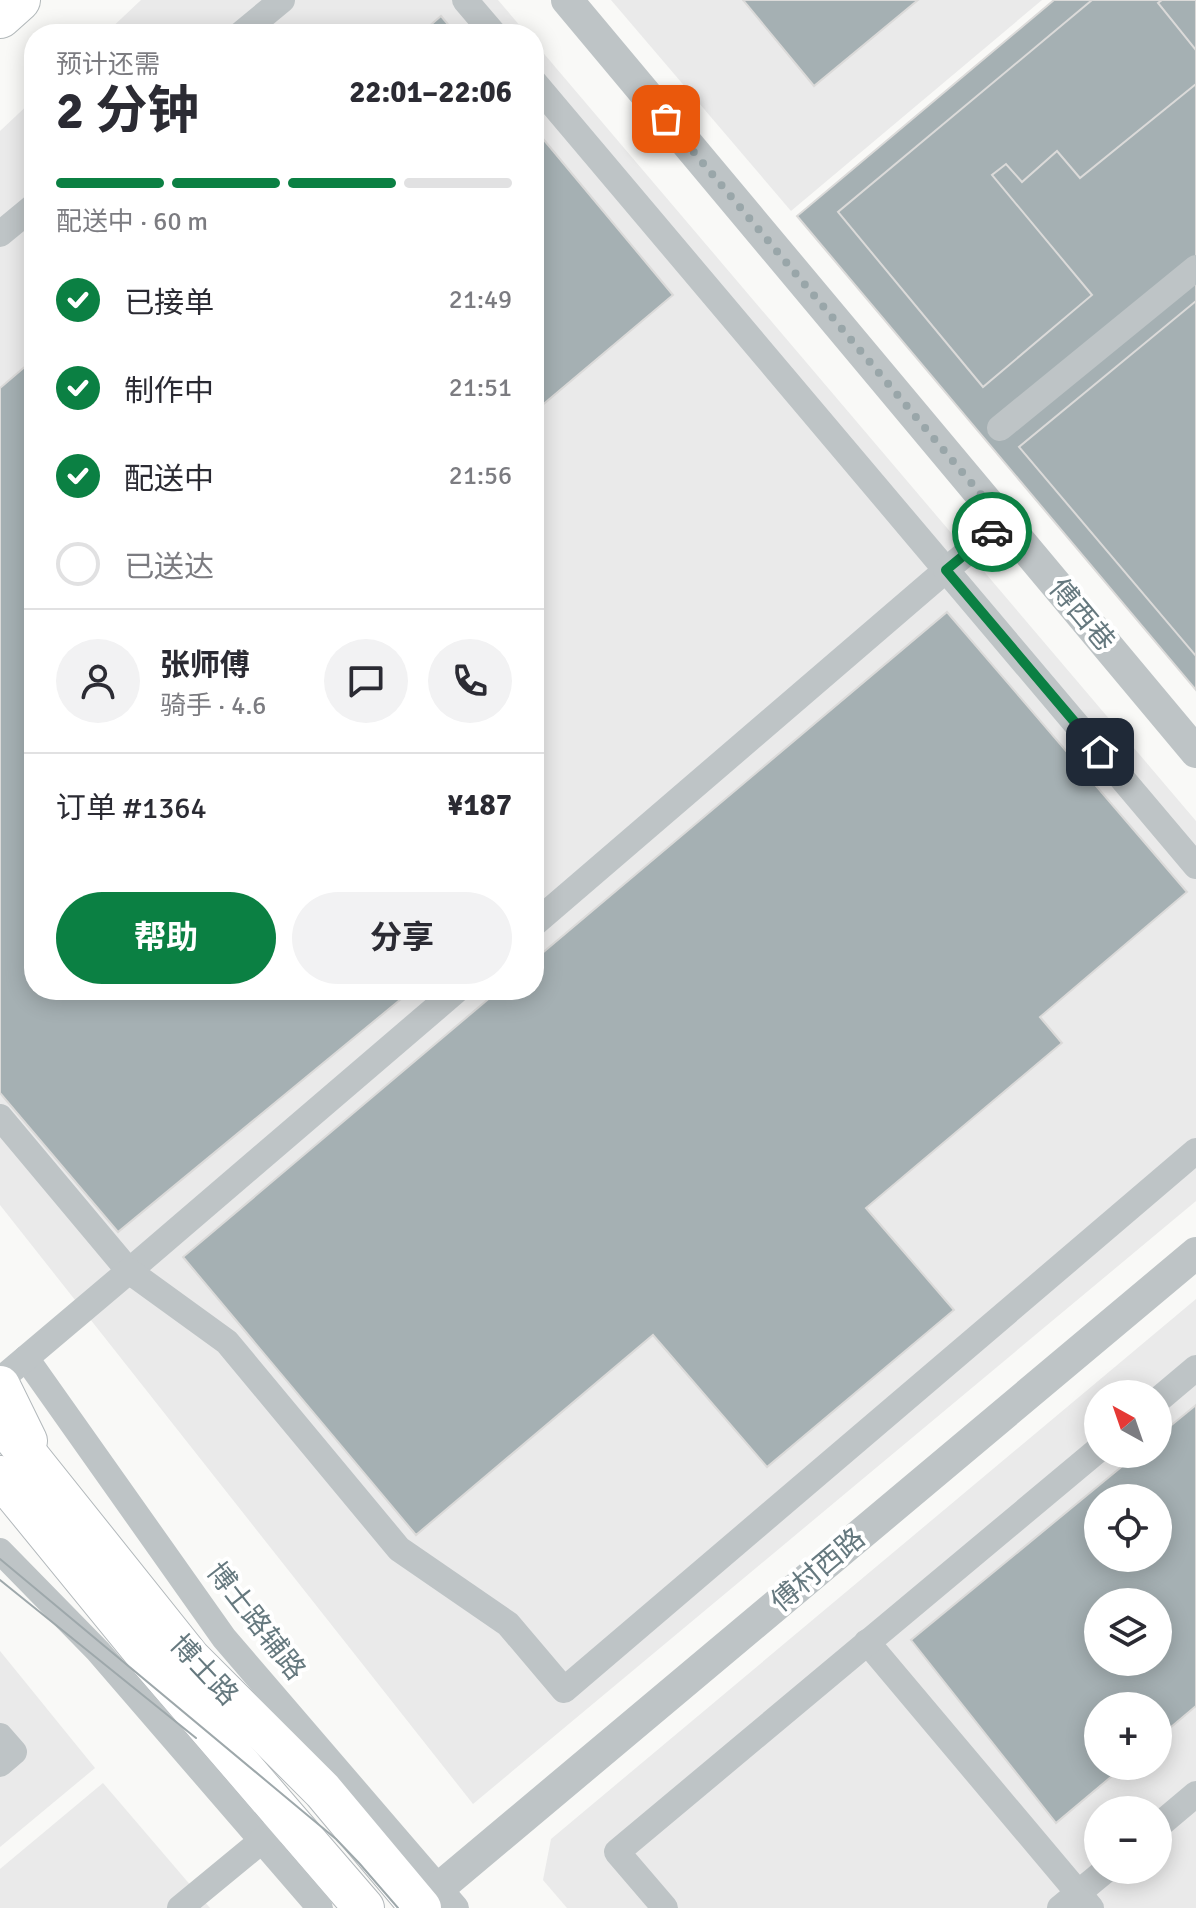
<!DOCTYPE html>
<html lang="zh">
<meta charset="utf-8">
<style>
body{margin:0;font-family:Signika,"Noto Sans SC",sans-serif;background:#f2f2f3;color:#2b2b33;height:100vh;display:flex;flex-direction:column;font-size:30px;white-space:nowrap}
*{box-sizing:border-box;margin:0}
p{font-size:26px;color:#7c7c81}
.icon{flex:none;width:44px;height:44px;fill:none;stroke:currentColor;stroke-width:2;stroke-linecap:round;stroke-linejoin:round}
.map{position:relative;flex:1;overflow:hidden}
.side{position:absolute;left:24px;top:24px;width:520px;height:976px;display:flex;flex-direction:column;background:#fff;border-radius:32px;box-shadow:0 4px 20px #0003}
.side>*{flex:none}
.needle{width:52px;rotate:320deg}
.controls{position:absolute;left:1084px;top:1380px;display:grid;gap:16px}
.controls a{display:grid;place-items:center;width:88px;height:88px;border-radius:50%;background:#fff;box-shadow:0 4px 20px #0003;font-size:40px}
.pin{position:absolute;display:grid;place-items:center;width:68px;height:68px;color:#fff;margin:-34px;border-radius:16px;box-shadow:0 4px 12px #0006}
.courier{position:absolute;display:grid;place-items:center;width:80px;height:80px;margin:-40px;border:6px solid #0b8043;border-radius:50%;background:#fff;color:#222;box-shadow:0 2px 10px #0007}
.head em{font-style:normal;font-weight:700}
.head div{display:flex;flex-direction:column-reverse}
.head{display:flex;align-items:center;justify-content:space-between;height:136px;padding:0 32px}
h1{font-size:52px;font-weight:700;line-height:60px}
.bar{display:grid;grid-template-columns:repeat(4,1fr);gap:12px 8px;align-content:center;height:96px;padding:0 32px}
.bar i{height:10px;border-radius:6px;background:#e1e1e2}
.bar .selected{background:#0b8043}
.bar p{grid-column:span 4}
.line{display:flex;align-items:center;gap:20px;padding:0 32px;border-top:2px solid #e1e1e2}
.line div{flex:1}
.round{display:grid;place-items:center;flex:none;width:84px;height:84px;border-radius:42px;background:#f2f2f3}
ol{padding:0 32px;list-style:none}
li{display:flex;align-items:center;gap:24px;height:88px}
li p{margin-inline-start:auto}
li .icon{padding:8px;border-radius:50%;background:#0b8043;color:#fff;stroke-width:4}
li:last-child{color:#7c7c81}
li i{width:44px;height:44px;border:4px solid #e1e1e2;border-radius:50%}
.action{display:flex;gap:16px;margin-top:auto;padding:16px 32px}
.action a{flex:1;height:92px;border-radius:48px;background:#0b8043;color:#fff;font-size:32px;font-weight:700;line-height:92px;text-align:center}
.action a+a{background:#f2f2f3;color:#2b2b33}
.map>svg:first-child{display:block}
</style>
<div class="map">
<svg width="1196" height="1908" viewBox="0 0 1196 1908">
<rect width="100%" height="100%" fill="#f9f9f7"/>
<!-- built -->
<g fill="#eaeaea" fill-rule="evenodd">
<polygon points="141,0 498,0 527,34 105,34"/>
<polygon points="611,0 1042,0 791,211"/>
<polygon points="534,42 1196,821 1196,1201 473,1804 0,1205 0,131 34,99 34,990 534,990"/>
<path d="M1196 1299V1908H567L543 1880 551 1839ZM1098 1394H1158V1454H1098ZM1098 1498H1158V1558H1098ZM1098 1602H1158V1662H1098ZM1098 1706H1158V1766H1098ZM1098 1810H1158V1870H1098Z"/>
<polygon points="0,1651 95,1768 0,1847"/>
<polygon points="103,1783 210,1908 0,1908 0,1869"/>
</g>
<!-- building -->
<g fill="#a5b0b3" stroke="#dbdad9" stroke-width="2" fill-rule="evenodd">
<polygon points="743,0 918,0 814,86"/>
<polygon points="1054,0 1196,0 1196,690 797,216"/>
<polygon points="1092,0 1162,0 1158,3 1196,50 1196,84 1080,178 1057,151 1022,182 1006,164 992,175 1092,295 983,387 838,212"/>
<polygon points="441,16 456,34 420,34"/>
<polygon points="534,128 673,295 534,412"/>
<polygon points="1196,301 1196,656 1019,447"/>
<polygon points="34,359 34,990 412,990 118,1232 0,1093 0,388"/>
<polygon points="947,612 1187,892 1040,1017 1062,1043 866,1208 954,1310 767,1467 653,1335 416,1535 183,1257 499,990 534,990 534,960"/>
<path d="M1196 1405V1706L1158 1738V1706H1098V1766H1124L1056 1823 911 1640 1137 1454H1158V1436ZM1098 1498H1158V1558H1098ZM1098 1602H1158V1662H1098Z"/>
</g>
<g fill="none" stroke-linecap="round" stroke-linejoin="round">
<defs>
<g id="primary">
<polyline points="0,1386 27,1441"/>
<polyline points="0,1420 190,1658 323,1791 421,1908"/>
<polyline points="0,1476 151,1661 364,1908"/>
</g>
<polyline id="trunk" points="0,17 19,0"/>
</defs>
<!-- primary casing -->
<use href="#primary" stroke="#b2b8bb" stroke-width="42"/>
<!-- trunk casing -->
<use href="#trunk" stroke="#b2b8ba" stroke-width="44"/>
<!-- minor -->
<g stroke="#bec4c6" stroke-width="26">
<polyline points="465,0 494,34"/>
<polyline points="241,34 282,0"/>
<polyline points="534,82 946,570 534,924"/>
<polyline points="0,234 34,206"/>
<polyline points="1000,428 1196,268"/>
<polyline points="1004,522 946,570 1196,866"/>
<polyline points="0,1117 129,1271 457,990"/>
<polyline points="26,1358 224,1638 456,1908"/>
<polyline points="0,1380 129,1271 227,1342 399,1549 508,1624 564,1690 1196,1151"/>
<polyline points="1158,1400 1196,1368"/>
<polyline points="0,1551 98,1651 320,1908"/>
<polyline points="867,1642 1091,1908"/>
<polyline points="0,1736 14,1752 0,1764"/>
<polyline points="1158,1826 1196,1794"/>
<polyline points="180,1908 276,1829"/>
<polyline points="665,1908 617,1852 1098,1450"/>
<polyline points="1060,1908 1106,1870"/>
</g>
<!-- tertiary -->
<g stroke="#bec4c6" stroke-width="32">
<polyline points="567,0 1196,752"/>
<polyline points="439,1888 1196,1253"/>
</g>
<!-- primary -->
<use href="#primary" stroke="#fff" stroke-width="40"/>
<!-- trunk -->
<use href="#trunk" stroke="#fff" stroke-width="42"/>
<!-- tram -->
<g stroke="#9ea8ab" stroke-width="2">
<polyline points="0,1559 336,1839 359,1863 398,1908"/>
<polyline points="0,1580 196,1738"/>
</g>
</g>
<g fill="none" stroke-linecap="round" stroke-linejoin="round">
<!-- done -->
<polyline stroke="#99a6a9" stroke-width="8" stroke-dasharray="0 14.4" points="666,119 1004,522 992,532"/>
<!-- route -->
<polyline stroke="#0b8043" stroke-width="10" points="992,532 946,570 1100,752"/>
</g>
<g text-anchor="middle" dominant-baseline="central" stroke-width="8" stroke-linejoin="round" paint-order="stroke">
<!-- street labels -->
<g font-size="28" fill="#66797f" stroke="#fff">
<text transform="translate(1082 615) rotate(50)">傅西巷</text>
<text transform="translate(818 1570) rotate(-40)">傅村西路</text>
<text transform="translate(256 1621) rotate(52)">博士路辅路</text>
<text transform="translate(204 1670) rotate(47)">博士路</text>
</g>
</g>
</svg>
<div class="controls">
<a><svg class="needle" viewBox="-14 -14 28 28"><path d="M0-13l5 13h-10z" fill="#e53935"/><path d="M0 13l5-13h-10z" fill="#7c7c81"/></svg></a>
<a><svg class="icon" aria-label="locate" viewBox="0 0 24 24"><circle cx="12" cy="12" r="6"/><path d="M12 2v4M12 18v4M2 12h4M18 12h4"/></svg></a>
<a><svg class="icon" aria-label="layers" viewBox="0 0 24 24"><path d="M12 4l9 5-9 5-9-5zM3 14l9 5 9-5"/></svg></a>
<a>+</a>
<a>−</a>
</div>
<div class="pin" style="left:666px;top:119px;background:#ea580c"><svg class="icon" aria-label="bag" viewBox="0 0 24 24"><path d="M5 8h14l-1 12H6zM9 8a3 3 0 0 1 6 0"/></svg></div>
<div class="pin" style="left:1100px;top:752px;background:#1f2937"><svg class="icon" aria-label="home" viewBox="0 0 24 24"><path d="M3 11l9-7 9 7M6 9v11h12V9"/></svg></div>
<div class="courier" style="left:992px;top:532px"><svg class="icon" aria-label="car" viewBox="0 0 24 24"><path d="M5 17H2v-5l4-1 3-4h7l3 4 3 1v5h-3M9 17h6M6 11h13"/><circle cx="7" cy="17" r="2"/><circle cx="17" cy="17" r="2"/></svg></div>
<section class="side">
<div class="head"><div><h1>2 分钟</h1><p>预计还需</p></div><em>22:01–22:06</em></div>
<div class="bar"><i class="selected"></i><i class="selected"></i><i class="selected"></i><i></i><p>配送中 · 60 m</p></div>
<ol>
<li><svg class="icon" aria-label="check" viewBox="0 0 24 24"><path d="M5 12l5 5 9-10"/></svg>已接单<p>21:49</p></li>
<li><svg class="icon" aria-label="check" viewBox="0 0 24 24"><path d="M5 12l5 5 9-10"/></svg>制作中<p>21:51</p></li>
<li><svg class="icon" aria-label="check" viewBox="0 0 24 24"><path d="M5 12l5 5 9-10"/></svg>配送中<p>21:56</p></li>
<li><i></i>已送达</li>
</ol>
<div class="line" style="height:144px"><a class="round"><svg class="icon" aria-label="person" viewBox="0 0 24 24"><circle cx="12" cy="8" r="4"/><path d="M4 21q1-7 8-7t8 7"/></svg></a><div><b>张师傅</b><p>骑手 · 4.6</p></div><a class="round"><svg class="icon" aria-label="chat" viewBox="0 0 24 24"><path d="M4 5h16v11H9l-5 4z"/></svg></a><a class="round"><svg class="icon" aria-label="phone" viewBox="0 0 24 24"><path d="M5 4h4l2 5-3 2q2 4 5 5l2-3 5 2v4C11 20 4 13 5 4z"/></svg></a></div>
<div class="line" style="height:104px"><div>订单 #1364</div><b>¥187</b></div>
<div class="action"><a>帮助</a><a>分享</a></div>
</section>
</div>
